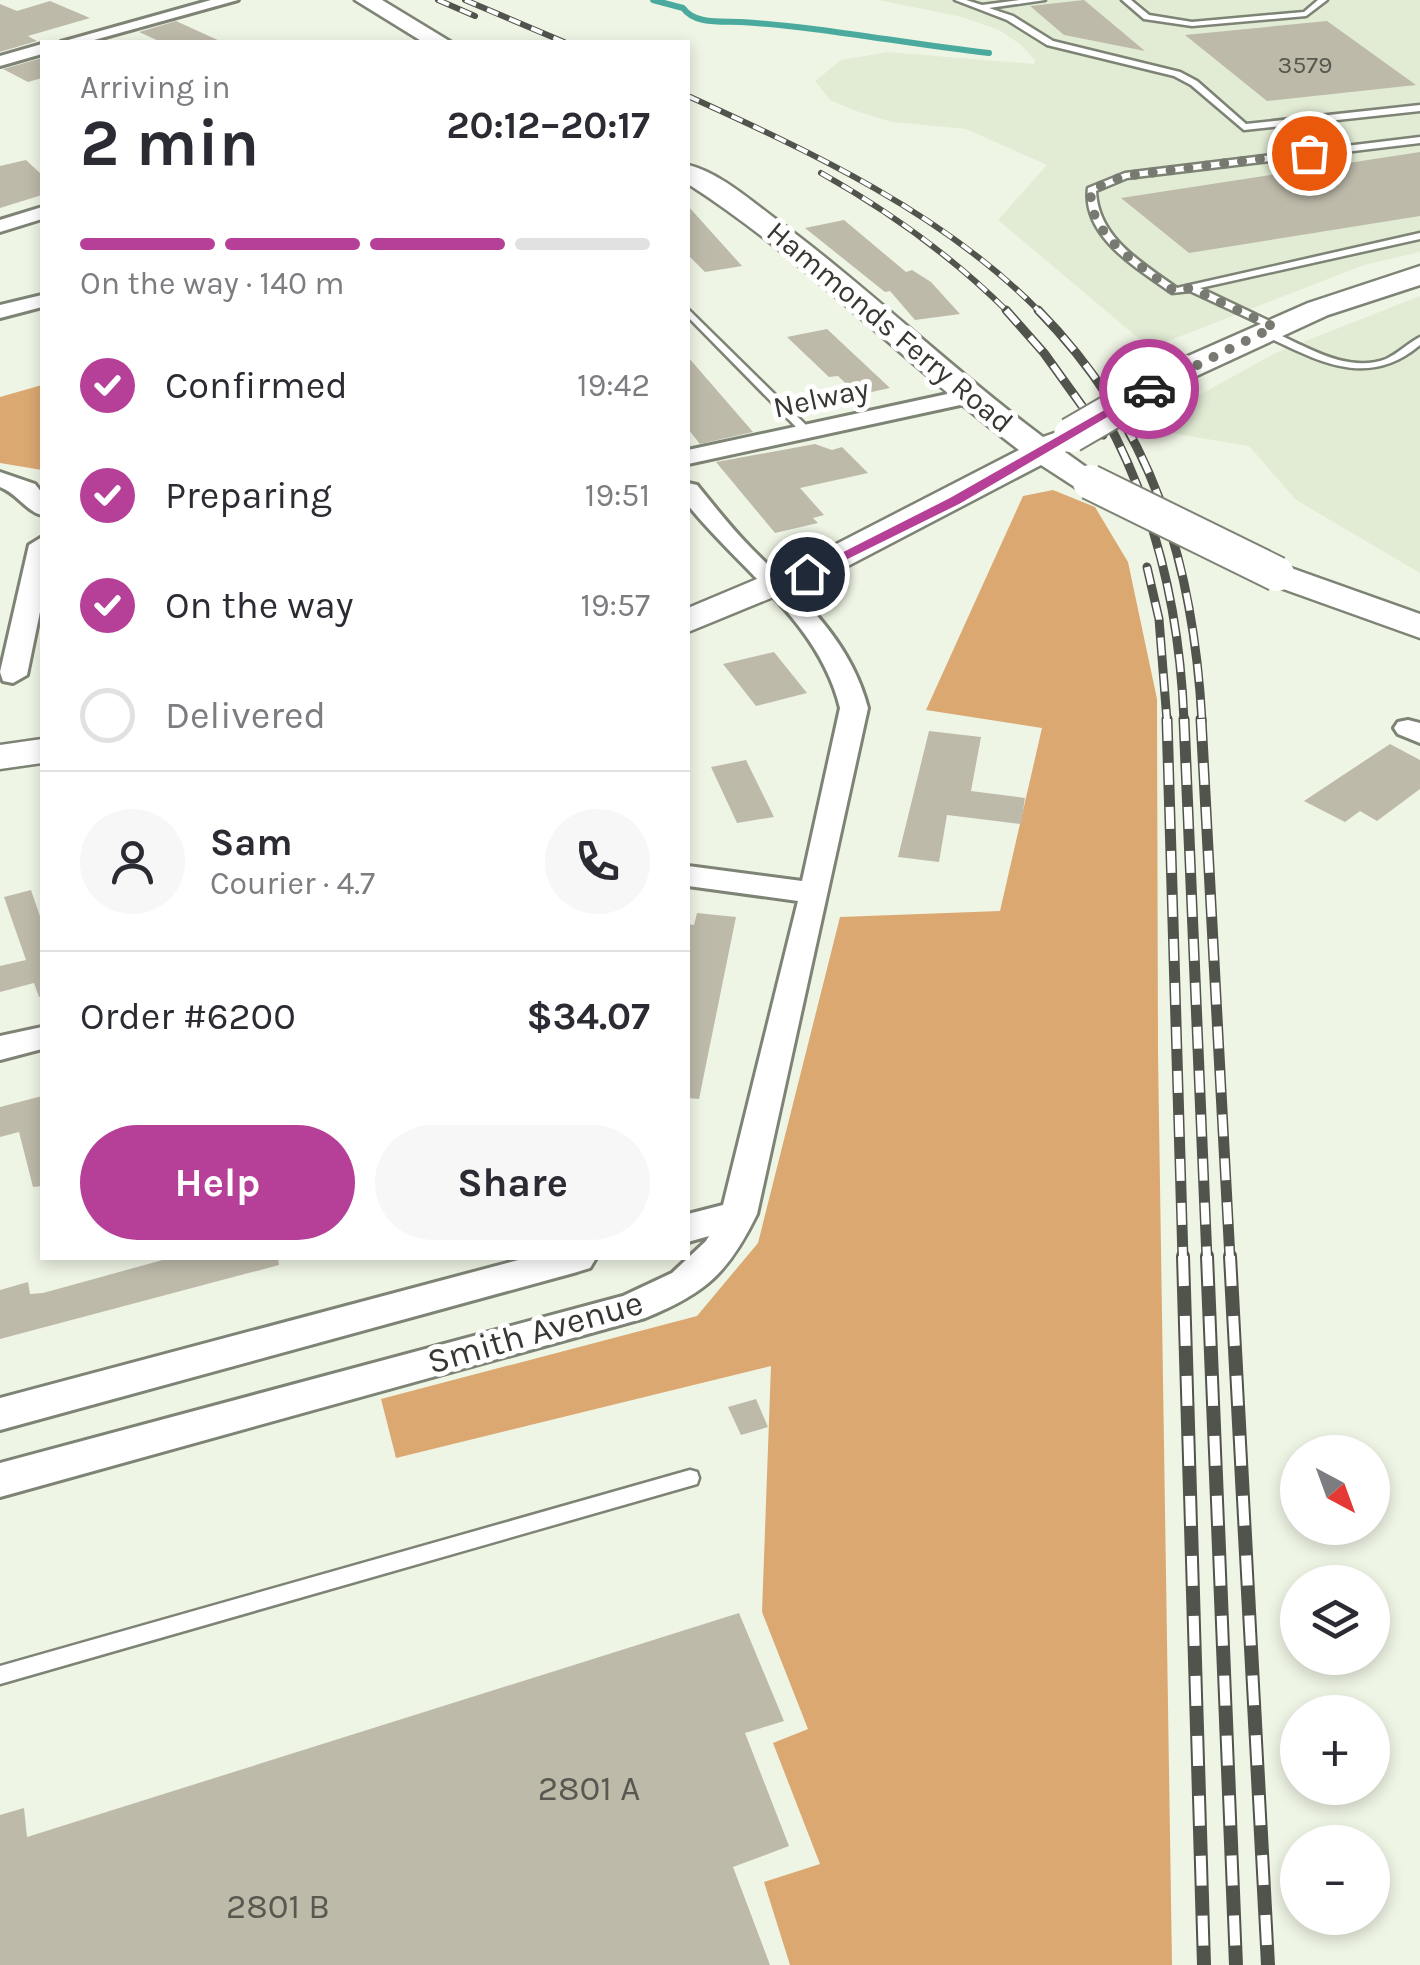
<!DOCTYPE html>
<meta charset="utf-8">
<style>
body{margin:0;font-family:Karla,sans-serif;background:#f7f7f7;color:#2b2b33;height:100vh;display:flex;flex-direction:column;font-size:38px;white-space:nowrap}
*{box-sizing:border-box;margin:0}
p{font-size:32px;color:#7c7c81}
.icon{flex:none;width:55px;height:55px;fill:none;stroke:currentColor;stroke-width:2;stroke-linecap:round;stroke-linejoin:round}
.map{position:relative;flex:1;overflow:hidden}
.details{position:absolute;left:40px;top:40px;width:650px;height:1220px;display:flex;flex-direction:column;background:#fff;border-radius:0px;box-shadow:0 5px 15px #0003}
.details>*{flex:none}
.needle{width:65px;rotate:139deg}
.buttons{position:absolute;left:1280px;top:1435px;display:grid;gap:20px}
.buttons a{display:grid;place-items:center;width:110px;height:110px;border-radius:50%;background:#fff;box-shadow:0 5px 15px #0003;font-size:50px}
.pin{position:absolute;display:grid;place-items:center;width:85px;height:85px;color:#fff;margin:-42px;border:5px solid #fff;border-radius:50%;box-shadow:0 2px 10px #0007}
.courier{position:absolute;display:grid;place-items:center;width:100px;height:100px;margin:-50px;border:8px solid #b64097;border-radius:50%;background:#fff;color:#222;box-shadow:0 2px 12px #0007}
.overview em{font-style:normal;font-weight:700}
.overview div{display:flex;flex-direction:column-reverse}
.overview{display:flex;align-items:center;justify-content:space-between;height:170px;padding:0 40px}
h1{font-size:65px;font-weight:700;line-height:75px}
.bar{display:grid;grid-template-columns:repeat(4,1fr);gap:15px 10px;align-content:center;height:120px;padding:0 40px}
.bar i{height:12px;border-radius:8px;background:#e1e1e2}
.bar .selected{background:#b64097}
.bar p{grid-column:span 4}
.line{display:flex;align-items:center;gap:25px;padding:0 40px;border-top:2px solid #e1e1e2}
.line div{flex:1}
.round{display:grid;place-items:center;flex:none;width:105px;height:105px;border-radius:52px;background:#f7f7f7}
ol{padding:0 40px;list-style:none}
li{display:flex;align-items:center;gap:30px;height:110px}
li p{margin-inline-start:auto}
li .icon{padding:10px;border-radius:50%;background:#b64097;color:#fff;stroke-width:4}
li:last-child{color:#7c7c81}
li i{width:55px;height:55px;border:5px solid #e1e1e2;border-radius:50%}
.primary-button{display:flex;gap:20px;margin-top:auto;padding:20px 40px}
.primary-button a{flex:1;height:115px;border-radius:60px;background:#b64097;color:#fff;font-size:40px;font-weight:700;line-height:115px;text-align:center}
.primary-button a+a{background:#f7f7f7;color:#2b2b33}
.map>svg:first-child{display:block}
</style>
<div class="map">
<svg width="1420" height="1965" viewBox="0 0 1420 1965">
<rect width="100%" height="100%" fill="#eff5e5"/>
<!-- built -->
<g fill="#e2ecd5">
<polygon points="878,0 1420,0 1420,252 1364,265 1150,348 998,220 1047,165 966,129 892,122 856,111 830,100 815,81 841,60 888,52 1034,64 1035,60 1020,44 999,30 962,17"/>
<polygon points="1420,296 1420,573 1296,500 1249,446 1140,428 1275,353"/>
</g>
<!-- forest -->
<g fill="#dba872">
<polygon points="42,385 42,470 0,463 0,397"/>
<polygon points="1053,490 1095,507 1128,562 1157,699 1158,1054 1172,1965 790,1965 764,1882 820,1864 773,1743 808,1729 762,1612 771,1366 396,1458 381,1399 697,1316 758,1243 840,917 1000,911 1042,728 926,710 1023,496"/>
</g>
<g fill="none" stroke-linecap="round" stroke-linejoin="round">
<!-- stream -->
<path stroke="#4aaa9d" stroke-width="6" d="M653 0 683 8C695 25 722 21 741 22 824 27 906 44 989 53"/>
</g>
<!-- building -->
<g fill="#bebaaa">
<polygon points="1084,0 1145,51 1064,35 1030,6"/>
<polygon points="50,1 90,18 28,36 37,41 0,52 0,4 17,11"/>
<polygon points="176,21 222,42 161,42 139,32"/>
<polygon points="1327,21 1416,85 1267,101 1185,35"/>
<polygon points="42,58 42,78 28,82 3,69"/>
<polygon points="1420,152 1420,216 1189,253 1121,198"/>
<polygon points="26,160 42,175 42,195 0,208 0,166"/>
<polygon points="688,206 742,266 705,272 688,255"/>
<polygon points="844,220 906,272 912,270 931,282 960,314 915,320 890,291 885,292 805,228"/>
<polygon points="827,329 890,388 858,395 838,376 829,377 787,337"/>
<polygon points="688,357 753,432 700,444 688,429"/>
<polygon points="815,444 832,450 842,447 868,473 800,488 824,515 813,518 818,523 775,533 716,462"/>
<polygon points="774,652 807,693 756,706 723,664"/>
<polygon points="929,731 981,737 971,791 1025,798 1021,824 947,815 939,862 898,857"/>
<polygon points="1390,744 1420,760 1420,789 1377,821 1360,811 1345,822 1304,801"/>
<polygon points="746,760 774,817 737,823 711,767"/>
<polygon points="31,890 42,922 42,996 39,997 34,983 0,992 0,966 26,960 4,897"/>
<polygon points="697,913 736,917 699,1099 688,1098 688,924 694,925"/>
<polygon points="42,1096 42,1186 33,1187 19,1132 0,1137 0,1107"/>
<polygon points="170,1258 278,1258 279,1265 0,1339 0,1290 28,1282 30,1294 43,1293"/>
<polygon points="756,1399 768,1427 741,1435 728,1407"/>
<polygon points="739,1613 784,1721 745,1733 789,1846 733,1867 770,1965 0,1965 0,1815 24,1808 27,1837"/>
</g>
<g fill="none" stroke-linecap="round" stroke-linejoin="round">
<defs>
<g id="lane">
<polygon points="955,0 966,0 982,5 1020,0 1045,0 989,8 1013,16 1053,41 1180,72 1197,81 1246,124 1420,105 1420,111 1244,130 1191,85 1174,76 1047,45 1007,20"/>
<polygon points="1122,0 1131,0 1149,15 1192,22 1304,12 1318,0 1327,0 1306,16 1192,26 1144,19"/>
<path d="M1420 137V143L1127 178 1096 191C1098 238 1142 263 1177 288L1420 233V239L1200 288 1278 325V329L1274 330 1190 291 1172 293C1137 268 1082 237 1088 188L1125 173Z"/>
<polygon points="688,309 810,429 810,433 802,433 688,317"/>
<path d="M1263 328C1301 342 1344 375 1386 359 1399 353 1408 343 1420 337V345C1366 391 1315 359 1259 333V329Z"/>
<polygon points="690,1470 697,1472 699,1478 697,1484 690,1486 0,1684 0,1666"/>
</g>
<g id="street">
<polygon points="211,0 238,0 87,42 61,42"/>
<polygon points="42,44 42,54 0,66 0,56"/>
<polygon points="42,207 42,219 0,232 0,220"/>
<polygon points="42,295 42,307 0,318 0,305"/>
<polygon points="966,390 974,392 977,397 974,402 688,464 688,450"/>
<path d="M0 472 35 484 42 493V515C27 512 18 494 0 487Z"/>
<path d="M688 483 697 485C715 507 732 529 752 549 801 598 850 639 868 708L757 1214C728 1273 706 1293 645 1318L0 1497V1463L623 1296 672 1273 706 1241 709 1236 688 1242V1214L723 1205 798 901 688 886V866L802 881 840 708C819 622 741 571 688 505Z"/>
<polygon points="42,537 42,602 27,675 13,683 3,681 0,672 29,545"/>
<polygon points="1408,720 1420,723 1420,743 1398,734 1394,728 1398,722"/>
<polygon points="42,1027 42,1049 0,1060 0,1036"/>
<polygon points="526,1258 596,1258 590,1268 577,1272 0,1430 0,1398"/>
</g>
<g id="secondary">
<polygon points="355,0 382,0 451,42 423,42"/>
<path d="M688 165C718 172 749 199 773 217 867 286 950 368 1043 437L1060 431 1072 434 1076 441 1065 452 1107 482 1102 489H1078L1041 465 844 568 688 632V608L819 553 1019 450C906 365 808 261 688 184Z"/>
<polygon points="1420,266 1420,285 1328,315 1192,378 1170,378 1165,371 1170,364 1308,303"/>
<polygon points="1277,563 1420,614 1420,638 1264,582 1259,574 1264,566"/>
<polygon points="42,739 42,763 0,769 0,745"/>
</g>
</defs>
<!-- lane casing -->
<use href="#lane" stroke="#7d8375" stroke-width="5"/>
<!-- street casing -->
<use href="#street" stroke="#7d8375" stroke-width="6"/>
<!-- secondary casing -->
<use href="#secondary" stroke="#7d8375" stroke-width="5"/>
<!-- lane -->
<use href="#lane" fill="#fff" fill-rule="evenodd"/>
<!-- street -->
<use href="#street" fill="#fff" fill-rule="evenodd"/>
<!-- secondary -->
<use href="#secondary" fill="#fff" fill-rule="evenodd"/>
<defs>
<g id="rail-far3">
<polyline points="438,0 475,16"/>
<polyline points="465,0 564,42"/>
<path d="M688 96C813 153 943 213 1040 312"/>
<path d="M821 173C890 212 952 256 1008 312"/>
</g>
<g id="rail-far2">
<polyline points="1006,310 1044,353 1103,435"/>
<path d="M1038 310C1152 426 1193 560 1202 721"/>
<path d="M1104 415C1156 509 1180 614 1184 721"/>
<polyline points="1147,567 1159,619 1167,721"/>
</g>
<g id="rail-far1">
<polyline points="1167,719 1183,1259"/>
<polyline points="1184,719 1207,1259"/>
<polyline points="1201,719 1230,1259"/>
</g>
<g id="rail">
<polyline points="1183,1256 1204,1965"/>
<polyline points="1207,1256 1236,1965"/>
<polyline points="1230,1256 1268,1965"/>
</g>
</defs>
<!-- rail-far3 casing -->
<use href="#rail-far3" stroke="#51544c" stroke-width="6"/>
<!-- rail-far2 casing -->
<use href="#rail-far2" stroke="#51544c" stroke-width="9"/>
<!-- rail-far1 casing -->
<use href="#rail-far1" stroke="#51544c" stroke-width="11"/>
<!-- rail casing -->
<use href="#rail" stroke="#51544c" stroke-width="14"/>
<!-- rail-far3 -->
<use href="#rail-far3" stroke="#fff" stroke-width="4" stroke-dasharray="12" stroke-linecap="butt"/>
<!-- rail-far2 -->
<use href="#rail-far2" stroke="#fff" stroke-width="6" stroke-dasharray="18" stroke-linecap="butt"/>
<!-- rail-far1 -->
<use href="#rail-far1" stroke="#fff" stroke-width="8" stroke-dasharray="22" stroke-linecap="butt"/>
<!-- rail -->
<use href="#rail" stroke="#fff" stroke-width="10" stroke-dasharray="30" stroke-linecap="butt"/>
<defs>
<g id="secondary-bridge">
<polyline points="1071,435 1181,371"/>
<polyline points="1090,482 1277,574"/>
</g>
</defs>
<!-- secondary-bridge casing -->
<use href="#secondary-bridge" stroke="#7d8375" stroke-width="38" stroke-linecap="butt"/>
<!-- secondary-bridge -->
<use href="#secondary-bridge" stroke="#fff" stroke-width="34"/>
</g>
<!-- route -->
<polygon fill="#b64097" points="1145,387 1155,389 959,504 811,577 800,574 950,498"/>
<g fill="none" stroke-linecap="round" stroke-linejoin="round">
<!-- done -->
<path stroke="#777a71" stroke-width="10" stroke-dasharray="0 18" d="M1149 389 1274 327 1190 288 1174 291C1143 267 1086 235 1091 190L1124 176 1309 153"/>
</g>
<g text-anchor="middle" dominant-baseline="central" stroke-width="10" stroke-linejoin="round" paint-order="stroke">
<!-- far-number labels -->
<g font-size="25" fill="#585850">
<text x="1305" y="64">3579</text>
</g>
<!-- far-street labels -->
<g font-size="30" fill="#363832" stroke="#fff">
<text transform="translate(890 327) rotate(40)">Hammonds Ferry Road</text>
<text transform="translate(821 398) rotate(-12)">Nelway</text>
</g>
<!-- street labels -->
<g font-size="35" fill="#363832" stroke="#fff">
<text transform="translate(535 1332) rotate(-16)">Smith Avenue</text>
</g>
<!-- near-number labels -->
<g font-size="35" fill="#585850">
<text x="589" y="1788">2801 A</text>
<text x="278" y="1906">2801 B</text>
</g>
</g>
</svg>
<div class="buttons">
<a><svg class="needle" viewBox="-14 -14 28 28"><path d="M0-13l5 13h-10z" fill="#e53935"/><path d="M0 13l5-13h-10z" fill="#7c7c81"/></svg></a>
<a><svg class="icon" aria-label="layers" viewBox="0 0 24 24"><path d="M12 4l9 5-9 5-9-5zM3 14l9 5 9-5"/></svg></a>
<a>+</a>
<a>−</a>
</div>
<div class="pin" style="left:1309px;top:153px;background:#ea580c"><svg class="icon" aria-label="bag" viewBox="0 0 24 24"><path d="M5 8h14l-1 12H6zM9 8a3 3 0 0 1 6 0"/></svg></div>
<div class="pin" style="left:807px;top:574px;background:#1f2937"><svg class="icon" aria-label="home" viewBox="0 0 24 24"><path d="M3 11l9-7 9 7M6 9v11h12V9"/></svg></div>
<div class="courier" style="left:1149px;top:389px"><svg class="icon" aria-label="car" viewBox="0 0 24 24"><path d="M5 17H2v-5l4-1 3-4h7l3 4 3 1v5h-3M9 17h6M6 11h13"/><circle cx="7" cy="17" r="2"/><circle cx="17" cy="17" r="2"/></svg></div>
<section class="details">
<div class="overview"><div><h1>2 min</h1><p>Arriving in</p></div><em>20:12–20:17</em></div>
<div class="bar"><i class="selected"></i><i class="selected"></i><i class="selected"></i><i></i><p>On the way · 140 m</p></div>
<ol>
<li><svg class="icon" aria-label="check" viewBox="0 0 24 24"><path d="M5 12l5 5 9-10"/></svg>Confirmed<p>19:42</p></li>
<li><svg class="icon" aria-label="check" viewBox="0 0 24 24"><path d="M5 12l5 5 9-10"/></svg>Preparing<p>19:51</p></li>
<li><svg class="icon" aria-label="check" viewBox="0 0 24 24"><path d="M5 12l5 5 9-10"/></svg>On the way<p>19:57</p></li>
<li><i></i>Delivered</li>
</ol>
<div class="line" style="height:180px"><a class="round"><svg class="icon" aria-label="person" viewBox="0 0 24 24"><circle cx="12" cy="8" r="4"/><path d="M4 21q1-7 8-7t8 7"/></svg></a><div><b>Sam</b><p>Courier · 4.7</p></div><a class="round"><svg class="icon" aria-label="phone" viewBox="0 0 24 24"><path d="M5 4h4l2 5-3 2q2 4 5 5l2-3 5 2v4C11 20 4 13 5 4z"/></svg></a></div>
<div class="line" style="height:130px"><div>Order #6200</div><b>$34.07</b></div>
<div class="primary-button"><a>Help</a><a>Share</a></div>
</section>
</div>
